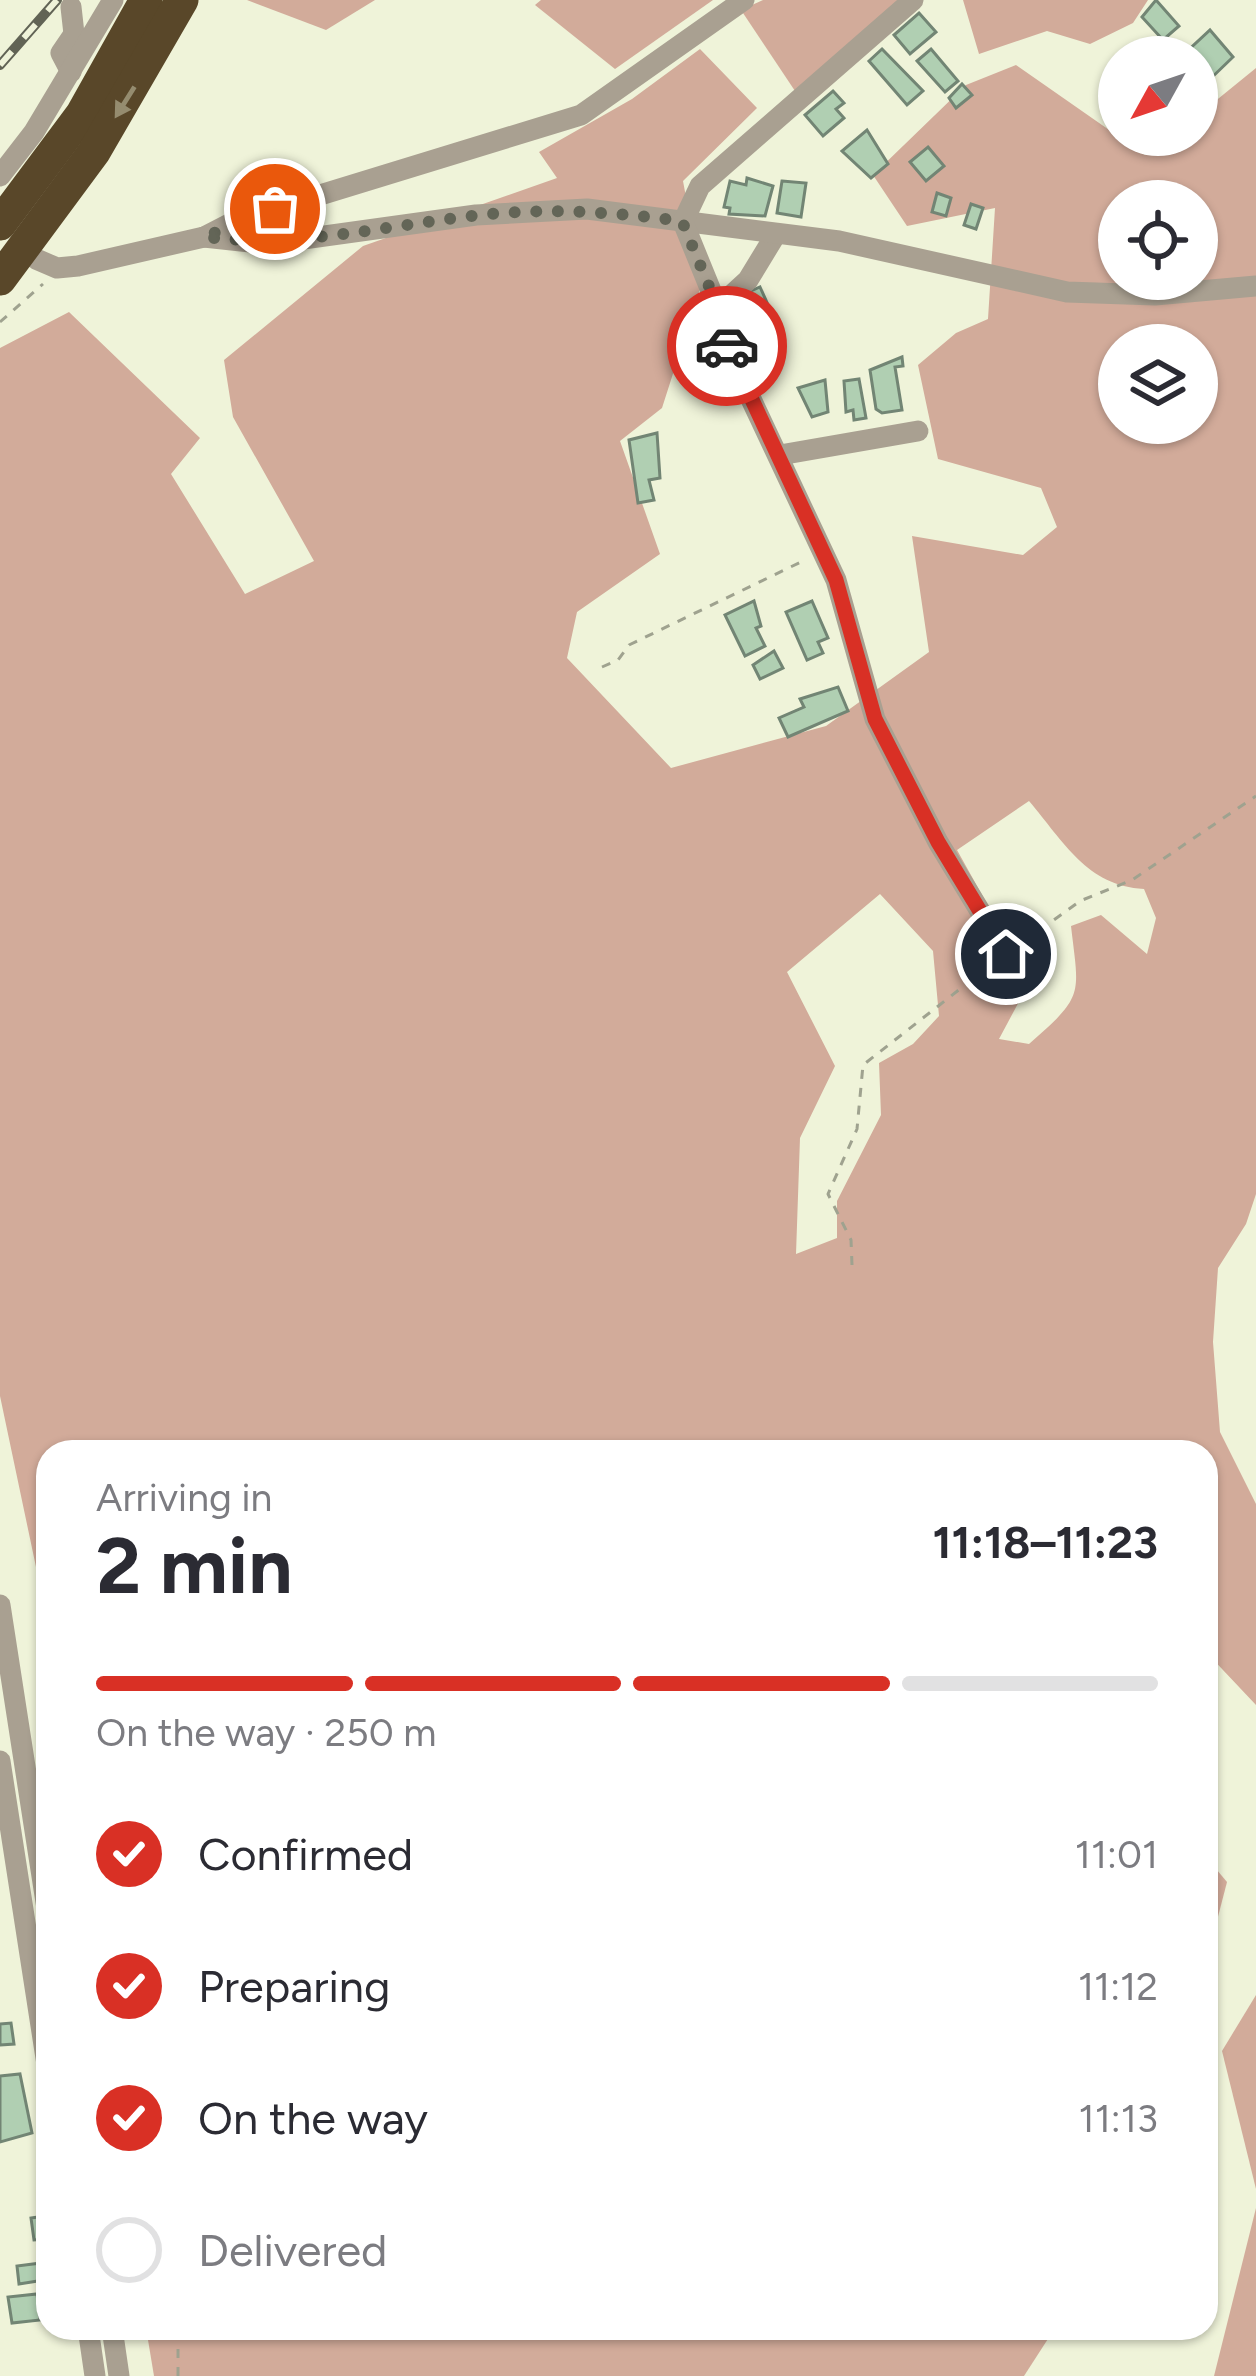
<!DOCTYPE html>
<meta charset="utf-8">
<style>
body{margin:0;font-family:Figtree,sans-serif;background:#f7f7f7;color:#2b2b33;height:100vh;display:flex;flex-direction:column;font-size:45px;white-space:nowrap}
*{box-sizing:border-box;margin:0}
p{font-size:39px;color:#7c7c81}
.icon{flex:none;width:66px;height:66px;fill:none;stroke:currentColor;stroke-width:2;stroke-linecap:round;stroke-linejoin:round}
.map{position:relative;flex:1;overflow:hidden}
.panel{position:absolute;left:36px;top:1440px;width:1182px;height:900px;display:flex;flex-direction:column;background:#fff;border-radius:36px;box-shadow:0 3px 9px #0004}
.panel>*{flex:none}
.needle{width:78px;rotate:230deg}
.controls{position:absolute;left:1098px;top:36px;display:grid;gap:24px}
.controls a{display:grid;place-items:center;width:120px;height:120px;border-radius:50%;background:#fff;box-shadow:0 3px 9px #0004;font-size:60px}
.pin{position:absolute;display:grid;place-items:center;width:102px;height:102px;color:#fff;margin:-51px;border:6px solid #fff;border-radius:50%;box-shadow:0 3px 12px #0007}
.courier{position:absolute;display:grid;place-items:center;width:120px;height:120px;margin:-60px;border:9px solid #d93025;border-radius:50%;background:#fff;color:#222;box-shadow:0 3px 15px #0007}
.head em{font-style:normal;font-weight:700}
.head div{display:flex;flex-direction:column-reverse}
.head{display:flex;align-items:center;justify-content:space-between;height:204px;padding:0 60px}
h1{font-size:78px;font-weight:700;line-height:90px}
.bar{display:grid;grid-template-columns:repeat(4,1fr);gap:18px 12px;align-content:center;height:144px;padding:0 60px}
.bar i{height:15px;border-radius:9px;background:#e1e1e2}
.bar .selected{background:#d93025}
.bar p{grid-column:span 4}
ol{padding:0 60px;list-style:none}
li{display:flex;align-items:center;gap:36px;height:132px}
li p{margin-inline-start:auto}
li .icon{padding:12px;border-radius:50%;background:#d93025;color:#fff;stroke-width:4}
li:last-child{color:#7c7c81}
li i{width:66px;height:66px;border:6px solid #e1e1e2;border-radius:50%}
.map>svg:first-child{display:block}
</style>
<div class="map">
<svg width="1256" height="2376" viewBox="0 0 1256 2376">
<rect width="100%" height="100%" fill="#eff3d9"/>
<!-- forest -->
<g fill="#d2ab9a" fill-rule="evenodd">
<polygon points="247,0 375,0 326,30"/>
<polygon points="541,0 713,0 615,69 535,5"/>
<polygon points="763,0 904,0 799,97 741,10"/>
<polygon points="963,0 1148,0 1133,23 1090,44 1047,31 979,54"/>
<path d="M700 49 757 108 683 181 702 283 662 408 620 441 660 554 577 612 567 658 671 768 826 726 929 652 912 536 1023 555 1057 527 1041 488 938 459 918 365 956 333 988 319 995 208 907 226 873 175 966 85 1016 65 1145 155 1172 135H1197V116L1256 68V1194L1246 1224 1218 1268 1213 1342 1220 1432 1256 1504V1705L1206 1652V1452H48V1624L0 1396V348L69 312 200 438 171 474 245 594 314 561 233 417 224 360 363 246 557 178 539 152 632 99ZM1119 201H1197V279H1119ZM1119 345H1197V423H1119ZM1029 801C1064 842 1087 886 1144 889L1156 918 1147 954 1101 915 1071 926C1079 996 1085 995 1029 1044L999 1039 1030 981 957 850ZM880 894 933 951 939 1016 913 1044 879 1063 881 1115 837 1201V1238L796 1254 800 1138 835 1066 787 972Z"/>
<polygon points="1206,1857 1227,1882 1206,1963"/>
<polygon points="1256,1995 1256,2189 1222,2051"/>
<polygon points="1256,2208 1256,2376 1214,2376"/>
<polygon points="146,2328 1055,2328 1024,2376 154,2376"/>
</g>
<!-- building -->
<g fill="#b0cfb2" stroke="#728574" stroke-width="3">
<polygon points="1156,0 1179,26 1163,40 1142,17"/>
<polygon points="919,13 936,32 910,54 894,35"/>
<polygon points="1210,30 1233,57 1205,84 1197,76 1197,57 1182,56"/>
<polygon points="882,49 923,91 907,105 869,61"/>
<polygon points="931,49 958,81 945,92 917,61"/>
<polygon points="962,84 972,95 956,108 949,98"/>
<polygon points="833,91 844,103 836,109 844,118 823,136 805,115"/>
<polygon points="867,130 888,164 871,178 842,151"/>
<polygon points="928,147 944,166 926,181 910,162"/>
<polygon points="747,178 773,186 765,216 729,214 730,208 724,207 730,181 746,185"/>
<polygon points="782,181 806,183 801,217 777,213"/>
<polygon points="937,193 951,198 946,216 932,212"/>
<polygon points="971,204 983,208 976,229 964,225"/>
<polygon points="760,287 773,316 744,328 734,307 747,301 744,294"/>
<polygon points="902,357 903,366 895,367 902,410 882,413 876,409 870,370"/>
<polygon points="859,379 866,418 854,420 853,410 846,412 844,381"/>
<polygon points="825,380 828,412 812,417 798,388"/>
<polygon points="657,433 660,478 649,480 654,500 638,503 629,440"/>
<polygon points="754,601 761,626 756,628 765,646 745,656 725,615"/>
<polygon points="812,601 828,638 818,642 823,653 807,660 786,612"/>
<polygon points="774,651 783,668 760,679 753,665"/>
<polygon points="838,687 848,711 788,737 779,718 804,707 800,699"/>
<polygon points="11,2023 14,2044 0,2045 0,2024"/>
<polygon points="20,2074 32,2133 0,2142 0,2076"/>
<polygon points="45,2216 48,2239 34,2240 31,2218"/>
<polygon points="41,2263 44,2280 19,2284 17,2266"/>
<polygon points="37,2294 40,2320 12,2323 8,2297"/>
</g>
<g fill="none" stroke-linecap="round" stroke-linejoin="round">
<!-- path -->
<g stroke="#9fa28f" stroke-width="3" stroke-dasharray="9 9" stroke-linecap="butt">
<polyline points="0,322 43,284"/>
<polyline points="602,667 618,660 629,645 805,560"/>
<polyline points="1025,941 1080,901 1132,880 1256,796"/>
<polyline points="852,1265 851,1240 828,1194 857,1129 863,1065 988,967"/>
<polyline points="178,2376 178,2328"/>
</g>
<!-- minor -->
<g stroke="#a9a091" stroke-width="21">
<polyline points="71,72 61,53 74,34 71,7"/>
<polyline points="0,176 34,132 113,0"/>
<polyline points="776,234 748,280 711,314 836,580 875,719 938,842 1006,954"/>
<polyline points="204,237 267,244 476,215 587,209 839,241 1067,292 1155,295 1256,286"/>
<polyline points="36,259 57,268 78,266 204,237 235,221 581,115 744,0"/>
<polyline points="718,308 683,222 700,186 913,0"/>
<polyline points="780,455 918,431"/>
<polyline points="0,1605 48,1915"/>
<polyline points="0,1761 48,2071"/>
<polyline points="88,2328 95,2376"/>
<polyline points="112,2328 119,2376"/>
</g>
<!-- highway -->
<g stroke="#594729" stroke-width="33">
<polyline points="0,224 82,114 146,0"/>
<polyline points="0,279 94,152 182,0"/>
</g>
<defs>
<polyline id="rail" points="0,65 57,0"/>
</defs>
<!-- rail casing -->
<use href="#rail" stroke="#616355" stroke-width="10"/>
<!-- rail -->
<use href="#rail" stroke="#eff3d9" stroke-width="6" stroke-dasharray="18" stroke-linecap="butt"/>
</g>
<!-- one-way arrows -->
<defs><path id="oneway-solid" d="M-6-.8H1V-3.2L6.5 0L1 3.2V.8H-6Z" transform="scale(3)"/></defs>
<use fill="#958c6f" href="#oneway-solid" transform="translate(125 102) rotate(122)"/>
<g fill="none" stroke-linecap="round" stroke-linejoin="round">
<!-- done -->
<path stroke="#636557" stroke-width="12" stroke-dasharray="0 21.6" d="M275 209 204 237C297 248 379 227 471 216 543 207 611 212 682 221L718 308 711 314 727 346"/>
<!-- route -->
<polyline stroke="#d93025" stroke-width="15" points="727,346 836,580 875,719 938,842 1006,954"/>
</g>
</svg>
<div class="controls">
<a><svg class="needle" viewBox="-14 -14 28 28"><path d="M0-13l5 13h-10z" fill="#e53935"/><path d="M0 13l5-13h-10z" fill="#7c7c81"/></svg></a>
<a><svg class="icon" aria-label="locate" viewBox="0 0 24 24"><circle cx="12" cy="12" r="6"/><path d="M12 2v4M12 18v4M2 12h4M18 12h4"/></svg></a>
<a><svg class="icon" aria-label="layers" viewBox="0 0 24 24"><path d="M12 4l9 5-9 5-9-5zM3 14l9 5 9-5"/></svg></a>
</div>
<div class="pin" style="left:275px;top:209px;background:#ea580c"><svg class="icon" aria-label="bag" viewBox="0 0 24 24"><path d="M5 8h14l-1 12H6zM9 8a3 3 0 0 1 6 0"/></svg></div>
<div class="pin" style="left:1006px;top:954px;background:#1f2937"><svg class="icon" aria-label="home" viewBox="0 0 24 24"><path d="M3 11l9-7 9 7M6 9v11h12V9"/></svg></div>
<div class="courier" style="left:727px;top:346px"><svg class="icon" aria-label="car" viewBox="0 0 24 24"><path d="M5 17H2v-5l4-1 3-4h7l3 4 3 1v5h-3M9 17h6M6 11h13"/><circle cx="7" cy="17" r="2"/><circle cx="17" cy="17" r="2"/></svg></div>
<section class="panel">
<div class="head"><div><h1>2 min</h1><p>Arriving in</p></div><em>11:18–11:23</em></div>
<div class="bar"><i class="selected"></i><i class="selected"></i><i class="selected"></i><i></i><p>On the way · 250 m</p></div>
<ol>
<li><svg class="icon" aria-label="check" viewBox="0 0 24 24"><path d="M5 12l5 5 9-10"/></svg>Confirmed<p>11:01</p></li>
<li><svg class="icon" aria-label="check" viewBox="0 0 24 24"><path d="M5 12l5 5 9-10"/></svg>Preparing<p>11:12</p></li>
<li><svg class="icon" aria-label="check" viewBox="0 0 24 24"><path d="M5 12l5 5 9-10"/></svg>On the way<p>11:13</p></li>
<li><i></i>Delivered</li>
</ol>
</section>
</div>
